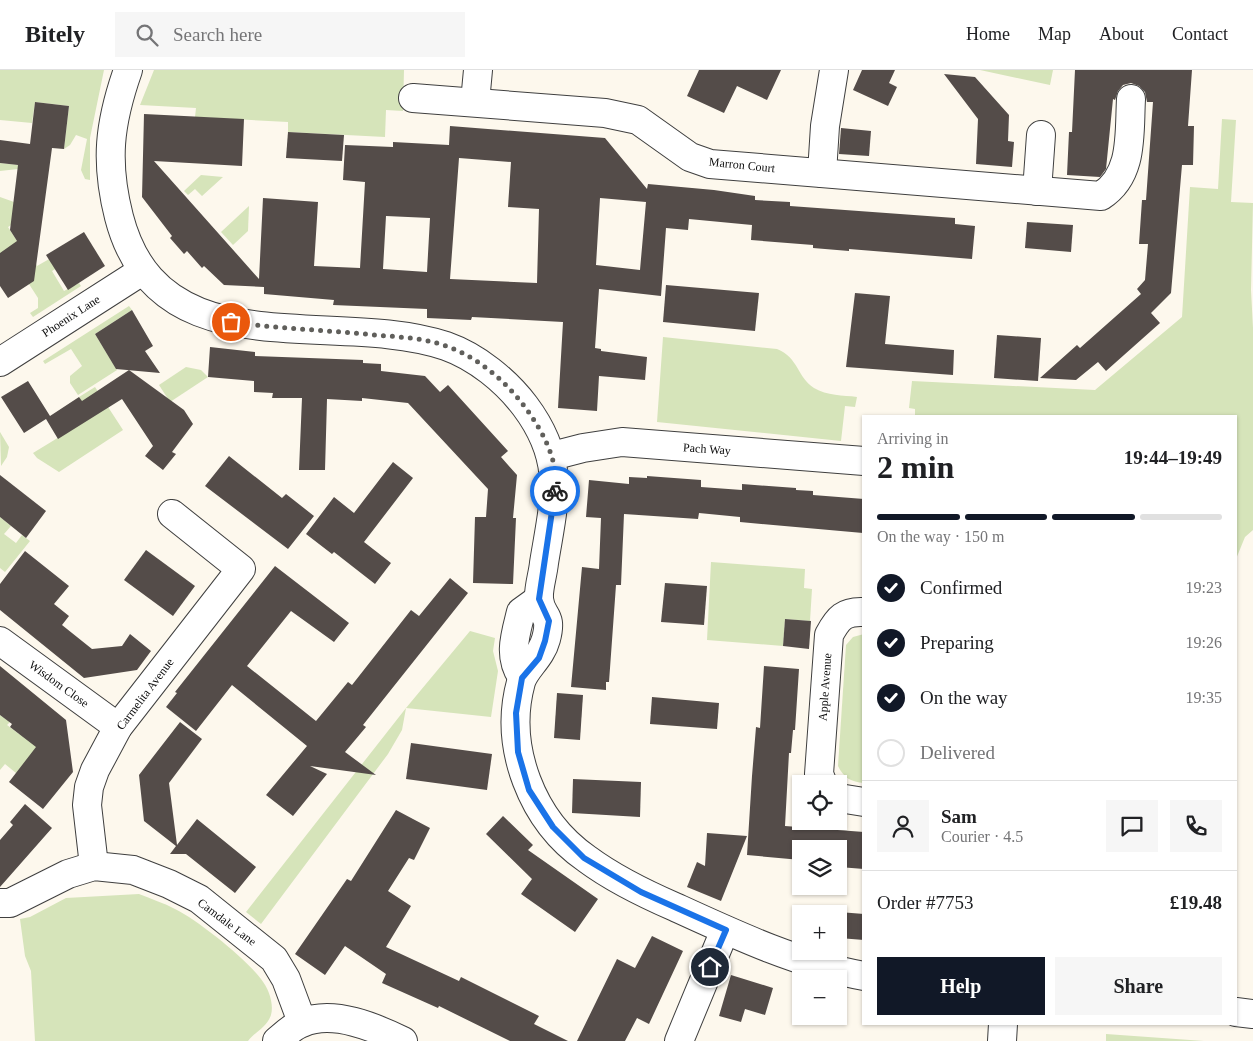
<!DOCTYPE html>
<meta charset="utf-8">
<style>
body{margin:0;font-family:"Times New Roman",serif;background:#f6f6f6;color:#202124;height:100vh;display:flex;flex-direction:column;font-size:19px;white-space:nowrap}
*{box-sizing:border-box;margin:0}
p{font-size:16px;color:#757577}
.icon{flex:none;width:28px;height:28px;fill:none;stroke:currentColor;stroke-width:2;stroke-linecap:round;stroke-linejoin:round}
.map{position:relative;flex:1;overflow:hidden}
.drawer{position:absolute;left:862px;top:345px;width:375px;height:610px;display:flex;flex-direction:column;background:#fff;border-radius:0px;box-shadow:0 1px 4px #0004}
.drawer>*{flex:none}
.controls{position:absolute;left:792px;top:705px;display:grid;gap:10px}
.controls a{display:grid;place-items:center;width:55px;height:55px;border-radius:0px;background:#fff;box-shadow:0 1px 4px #0004;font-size:25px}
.pin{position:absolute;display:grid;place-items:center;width:42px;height:42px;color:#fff;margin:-21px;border:2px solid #fff;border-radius:50%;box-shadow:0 1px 5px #0007}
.courier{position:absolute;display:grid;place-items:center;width:50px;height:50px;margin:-25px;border:4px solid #1a73e8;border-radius:50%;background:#fff;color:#222;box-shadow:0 1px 6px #0007}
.head em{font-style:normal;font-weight:700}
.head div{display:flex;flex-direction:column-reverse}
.head{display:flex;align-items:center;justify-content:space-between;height:85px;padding:0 15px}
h1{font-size:32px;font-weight:700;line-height:38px}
.bar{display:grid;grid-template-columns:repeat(4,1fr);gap:8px 5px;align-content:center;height:60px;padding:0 15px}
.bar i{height:6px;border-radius:4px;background:#e0e0e0}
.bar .on{background:#111827}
.bar p{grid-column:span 4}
.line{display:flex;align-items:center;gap:12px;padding:0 15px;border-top:1px solid #e0e0e0}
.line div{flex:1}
.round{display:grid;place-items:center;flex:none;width:52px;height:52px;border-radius:0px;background:#f6f6f6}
ol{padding:0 15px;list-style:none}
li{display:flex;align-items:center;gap:15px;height:55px}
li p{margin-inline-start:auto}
li .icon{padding:5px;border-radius:50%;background:#111827;color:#fff;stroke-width:4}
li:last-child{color:#757577}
li i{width:28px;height:28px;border:2px solid #e0e0e0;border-radius:50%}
.button{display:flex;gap:10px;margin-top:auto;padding:10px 15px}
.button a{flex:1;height:58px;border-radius:0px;background:#111827;color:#fff;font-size:20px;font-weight:700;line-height:58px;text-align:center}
.button a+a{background:#f6f6f6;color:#202124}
header{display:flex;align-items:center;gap:30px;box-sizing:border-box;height:70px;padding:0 25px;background:#fff;border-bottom:1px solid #e0e0e0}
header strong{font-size:24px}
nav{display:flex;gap:28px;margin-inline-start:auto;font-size:18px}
.search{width:350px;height:45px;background:#f6f6f6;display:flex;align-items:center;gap:12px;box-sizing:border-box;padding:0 18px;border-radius:0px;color:#757577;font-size:19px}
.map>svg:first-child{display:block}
</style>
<header>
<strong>Bitely</strong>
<div class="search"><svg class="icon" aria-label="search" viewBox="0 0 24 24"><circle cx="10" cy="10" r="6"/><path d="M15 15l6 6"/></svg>Search here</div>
<nav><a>Home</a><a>Map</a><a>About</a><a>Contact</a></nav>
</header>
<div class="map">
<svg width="1253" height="971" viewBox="0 0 1253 971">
<rect width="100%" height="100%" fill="#fdf8ed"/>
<!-- green -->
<g fill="#d6e4ba">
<polygon points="0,0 104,0 90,68 90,110 85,109 81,100 87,69 76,65 70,75 64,79 69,36 35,32 32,53 0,50"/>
<polygon points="154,0 404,0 403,41 386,40 385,67 288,62 288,52 195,47 196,38 140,35"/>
<polygon points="980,0 1053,0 1050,15"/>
<polygon points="1222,49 1236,50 1231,132 1253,133 1251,220 1253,258 1253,460 1245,467 1236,489 1236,346 915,346 915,339 909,338 912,311 1095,320 1182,247 1190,117 1218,119"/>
<polygon points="0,93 18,95 18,99 0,101"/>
<polygon points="201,105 223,107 202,126 195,119 188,125 184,121"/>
<polygon points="0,127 14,132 29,144 8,157 32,194 35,192 37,196 51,188 57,198 52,201 64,221 79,213 81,216 33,247 30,243 38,238 38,228 9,183 0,183"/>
<polygon points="249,136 248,161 233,175 221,162"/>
<polygon points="129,236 132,240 95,264 117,300 78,325 70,313 70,306 82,296 71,279 45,294 43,291"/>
<path d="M663 267 777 279C799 288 797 307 814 318 827 326 843 325 857 327L855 337 845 336 841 371 657 352Z"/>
<polygon points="186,297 201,300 208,307 170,332 159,315"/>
<polygon points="95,317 123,360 59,402 37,388 33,383 92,347 79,327"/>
<polygon points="0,362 9,377 7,387 1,396"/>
<polygon points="0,447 11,456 4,464 16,473 22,465 30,471 5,502 0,498"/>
<polygon points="711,492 805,499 804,518 812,519 810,551 785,549 783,576 707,570"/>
<polygon points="470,561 495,568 493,581 498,601 491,647 406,638 402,660 388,684 261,854 246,842 406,638"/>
<path d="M864 564V713C851 712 844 708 838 696L846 575 853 567Z"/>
<polygon points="0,645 10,652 7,655 19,664 29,654 42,678 16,703 5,694 0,700"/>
<path d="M139 824C151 829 164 833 175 839 199 851 245 888 261 909 269 919 274 934 271 945 267 957 255 962 248 971H35L31 901 25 886 20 849 30 847 66 828Z"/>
<polygon points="1106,964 1204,971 1106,971"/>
</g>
<!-- building -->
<g fill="#544c49" fill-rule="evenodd">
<polygon points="699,0 781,0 767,30 737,16 724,43 687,26"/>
<polygon points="862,0 895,0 889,13 897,17 888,36 853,20"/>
<polygon points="1075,0 1192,0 1188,56 1194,56 1193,95 1182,95 1171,223 1151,243 1160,253 1106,301 1098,292 1076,310 1040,308 1077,275 1080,278 1141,224 1137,219 1145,210 1148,174 1139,174 1142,130 1146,130 1153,32 1147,32 1145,22 1139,16 1131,13 1123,15 1118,21 1115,30 1113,29 1106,99 1100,107 1067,105 1069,62 1072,62"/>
<polygon points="944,4 975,7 1009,45 1008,71 1014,72 1012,97 976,94 978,49"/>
<polygon points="35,32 69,36 64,79 52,78 34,211 8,228 0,216 0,183 17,171 10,160 18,95 0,93 0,70 30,74"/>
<path d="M144 44 244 49 242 96 154 91 259 209 263 128 318 132 314 196 360 198 365 112 343 110 345 75 393 77V72L449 75 450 56 605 68 647 119 648 114 714 120 755 126V130L790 132V136L955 148V154L975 156 972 189 849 179V181L813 178V175L751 170 752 155 689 149 688 160 666 158 661 226 599 219 595 278 601 279V281L647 287 645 310 599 306 597 341 558 338 563 252 472 247 471 250 427 248V239L333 235 334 230 264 224V217L224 215 204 196 202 198 187 181 184 184 170 168 172 166 142 127ZM459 88 511 92 508 137 539 139 537 213 450 209ZM600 128 646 132 640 200 596 195ZM386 146 430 148 427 202 383 199Z"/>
<polygon points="841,58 871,61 869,86 839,84"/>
<polygon points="288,62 344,65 342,91 286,88"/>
<polygon points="1027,152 1073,155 1071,182 1025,178"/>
<polygon points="84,162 105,196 68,220 46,185"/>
<polygon points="666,215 759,223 755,261 663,252"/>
<polygon points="855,223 890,226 885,274 954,280 953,305 846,297"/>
<polygon points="132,240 153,276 145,281 160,303 116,299 95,264"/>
<polygon points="997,265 1041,268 1038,311 994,308"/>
<polygon points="210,277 255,282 255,286 363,290 363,293 381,294 381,301 425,306 440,322 448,315 508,381 501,387 517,405 513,448 516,448 513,514 473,513 475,447 486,447 488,419 408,333 362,328 362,331 327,329 325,400 299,400 302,328 272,328 273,323 254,322 254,311 208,307"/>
<polygon points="129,300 184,340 193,354 172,382 176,384 163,400 145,386 153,376 122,329 58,369 46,349 24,363 1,327 28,311 50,346 79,327 82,331"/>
<polygon points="229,386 282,428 286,424 314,446 288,479 205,416"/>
<polygon points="393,392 413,408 364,472 391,493 375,514 334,482 332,484 306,464 334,427 354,443"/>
<polygon points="0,405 46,441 26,468 0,447"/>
<polygon points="647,406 701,410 701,417 742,420 742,414 796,418 796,420 813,421 813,425 864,429 863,463 740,452 740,447 699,443 698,449 624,444 621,515 616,515 609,612 606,612 606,620 571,617 582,497 599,499 601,448 586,447 589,410 629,414 629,407 647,408"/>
<polygon points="146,480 195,516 173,546 124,510"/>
<polygon points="25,481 69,516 54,534 69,546 62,555 92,579 122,576 130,564 151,581 137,600 84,608 0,540 0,514"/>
<polygon points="275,496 349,553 334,572 291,541 247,596 316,651 348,612 352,615 411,540 419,546 450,508 468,523 363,655 366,657 345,682 376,705 310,696 327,704 293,746 266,725 307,676 232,615 196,661 166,637 177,623 175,622"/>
<polygon points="665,513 707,516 704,555 661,552"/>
<polygon points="785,549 811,551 809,579 783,576"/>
<polygon points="0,596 66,650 73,702 43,739 9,712 36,677 10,657 12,654 0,645"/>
<polygon points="764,596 799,599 795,660 793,660 791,683 789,683 785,756 864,762 864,799 839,797 839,779 801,779 801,790 747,785 752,706 756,657 760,658"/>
<polygon points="557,623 583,625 580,670 554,668"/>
<polygon points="652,627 719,633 717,659 650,654"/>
<polygon points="180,652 202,669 169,713 177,775 197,749 256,797 235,823 186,784 170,784 176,776 144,751 139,705"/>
<polygon points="411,673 492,684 487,720 406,709"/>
<polygon points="573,709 641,712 640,747 572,743"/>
<polygon points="25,734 52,758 0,817 0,770 13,755 10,752"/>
<polygon points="396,740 430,758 414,790 409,788 388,821 411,836 386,877 459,911 461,907 539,946 534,954 568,971 510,971 439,936 438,938 382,913 386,904 345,876 325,905 295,884 347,809 351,811"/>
<polygon points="503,746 533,775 528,780 598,829 575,862 521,824 532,809 486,764"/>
<polygon points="707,763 747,766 721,831 687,817 697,792 705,796"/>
<polygon points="839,842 864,844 864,870 839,868"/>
<polygon points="652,866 683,881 649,954 637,948 625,971 577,971 617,889 635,898"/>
<polygon points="731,905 773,918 765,945 745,939 741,952 719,946"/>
</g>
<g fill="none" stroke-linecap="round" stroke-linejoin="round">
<defs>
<g id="minor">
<path d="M128 0C109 54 105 92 119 147 159 302 333 238 446 276 477 287 506 311 525 336 567 392 554 431 544 493 543 504 538 519 539 529 541 548 553 543 546 569 541 588 525 598 521 612 503 677 532 751 587 789 614 809 645 824 675 837 736 865 798 894 864 906"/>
<path d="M413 28 605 43 638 50 690 87 710 94 1101 126C1134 105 1129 63 1131 29"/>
<polyline points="475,32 478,0"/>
<polyline points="822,103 825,56 834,0"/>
<polyline points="1037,121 1041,65"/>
<polyline points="0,292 142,201"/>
<polyline points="552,386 583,378 622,372 864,391"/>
<polyline points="0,571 118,657"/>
<path d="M522 607C508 586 515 566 521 542L539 529"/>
<path d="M823 714 819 704 829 565C838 548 844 541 864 542"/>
<polyline points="839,728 864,732"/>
<polyline points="94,796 87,735 89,717 95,700 118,657 241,499 172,444"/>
<polyline points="0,833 10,833 68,804 94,796 133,800 169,814 199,829 274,889 286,909 302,952"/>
<polyline points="1236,942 1253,944"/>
<path d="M277 971C284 965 293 956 302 953 333 939 376 958 403 971"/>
<polyline points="679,971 725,860"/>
<polyline points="1002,971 1003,954"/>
</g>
</defs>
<!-- minor casing -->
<use href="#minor" stroke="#3f3f3f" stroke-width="30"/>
<!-- minor -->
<use href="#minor" stroke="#fff" stroke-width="28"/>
</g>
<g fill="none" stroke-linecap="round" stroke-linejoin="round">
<!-- done -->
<path stroke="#605f5b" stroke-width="5" stroke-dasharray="0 9" d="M231 252C279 259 327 260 375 265 400 267 425 268 449 277 483 290 512 317 532 347 546 368 559 395 555 421"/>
<!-- route -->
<polyline stroke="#1a73e8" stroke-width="6" points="555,421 539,529 549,551 545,571 539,588 522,608 516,643 518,682 529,720 553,757 584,788 641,822 726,860 710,897"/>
</g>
<g text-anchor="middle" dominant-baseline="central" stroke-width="5" stroke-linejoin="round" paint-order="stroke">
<!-- street labels -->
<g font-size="12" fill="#0c0c0c" stroke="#fff">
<text transform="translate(742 95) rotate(6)">Marron Court</text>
<text transform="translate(71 246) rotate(-33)">Phoenix Lane</text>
<text transform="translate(707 379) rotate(4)">Pach Way</text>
<text transform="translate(59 614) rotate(36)">Wisdom Close</text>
<text transform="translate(825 617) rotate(-86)">Apple Avenue</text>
<text transform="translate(145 624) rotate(-53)">Carmelita Avenue</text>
<text transform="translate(227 852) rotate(37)">Camdale Lane</text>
</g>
</g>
</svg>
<div class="controls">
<a><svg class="icon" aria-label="locate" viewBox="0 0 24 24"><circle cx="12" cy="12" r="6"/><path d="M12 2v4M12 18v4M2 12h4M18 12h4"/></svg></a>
<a><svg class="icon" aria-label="layers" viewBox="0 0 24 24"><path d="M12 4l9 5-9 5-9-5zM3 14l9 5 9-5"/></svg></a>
<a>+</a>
<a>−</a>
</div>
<div class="pin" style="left:231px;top:252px;background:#ea580c"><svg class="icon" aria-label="bag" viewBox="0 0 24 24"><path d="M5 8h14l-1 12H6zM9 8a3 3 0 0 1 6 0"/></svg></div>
<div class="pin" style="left:710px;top:897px;background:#1f2937"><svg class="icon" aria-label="home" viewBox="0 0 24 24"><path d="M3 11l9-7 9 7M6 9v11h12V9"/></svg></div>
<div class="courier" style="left:555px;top:421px"><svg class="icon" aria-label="bike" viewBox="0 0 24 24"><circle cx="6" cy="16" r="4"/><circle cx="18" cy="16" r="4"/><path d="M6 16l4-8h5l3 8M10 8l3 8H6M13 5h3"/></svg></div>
<section class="drawer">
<div class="head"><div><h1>2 min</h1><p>Arriving in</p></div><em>19:44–19:49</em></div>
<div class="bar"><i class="on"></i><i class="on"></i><i class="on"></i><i></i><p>On the way · 150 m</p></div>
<ol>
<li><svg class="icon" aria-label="check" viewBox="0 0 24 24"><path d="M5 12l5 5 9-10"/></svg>Confirmed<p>19:23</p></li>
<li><svg class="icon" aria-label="check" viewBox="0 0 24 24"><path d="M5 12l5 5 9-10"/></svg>Preparing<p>19:26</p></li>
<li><svg class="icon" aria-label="check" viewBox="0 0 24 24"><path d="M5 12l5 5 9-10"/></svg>On the way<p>19:35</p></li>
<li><i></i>Delivered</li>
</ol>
<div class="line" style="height:90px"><a class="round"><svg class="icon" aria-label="person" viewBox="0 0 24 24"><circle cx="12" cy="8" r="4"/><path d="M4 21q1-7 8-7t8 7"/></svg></a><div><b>Sam</b><p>Courier · 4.5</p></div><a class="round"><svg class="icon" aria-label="chat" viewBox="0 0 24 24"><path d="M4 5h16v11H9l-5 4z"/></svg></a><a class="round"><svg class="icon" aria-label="phone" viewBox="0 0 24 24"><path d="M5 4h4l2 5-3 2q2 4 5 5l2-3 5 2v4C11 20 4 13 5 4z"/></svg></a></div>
<div class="line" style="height:65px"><div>Order #7753</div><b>£19.48</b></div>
<div class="button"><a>Help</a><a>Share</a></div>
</section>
</div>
